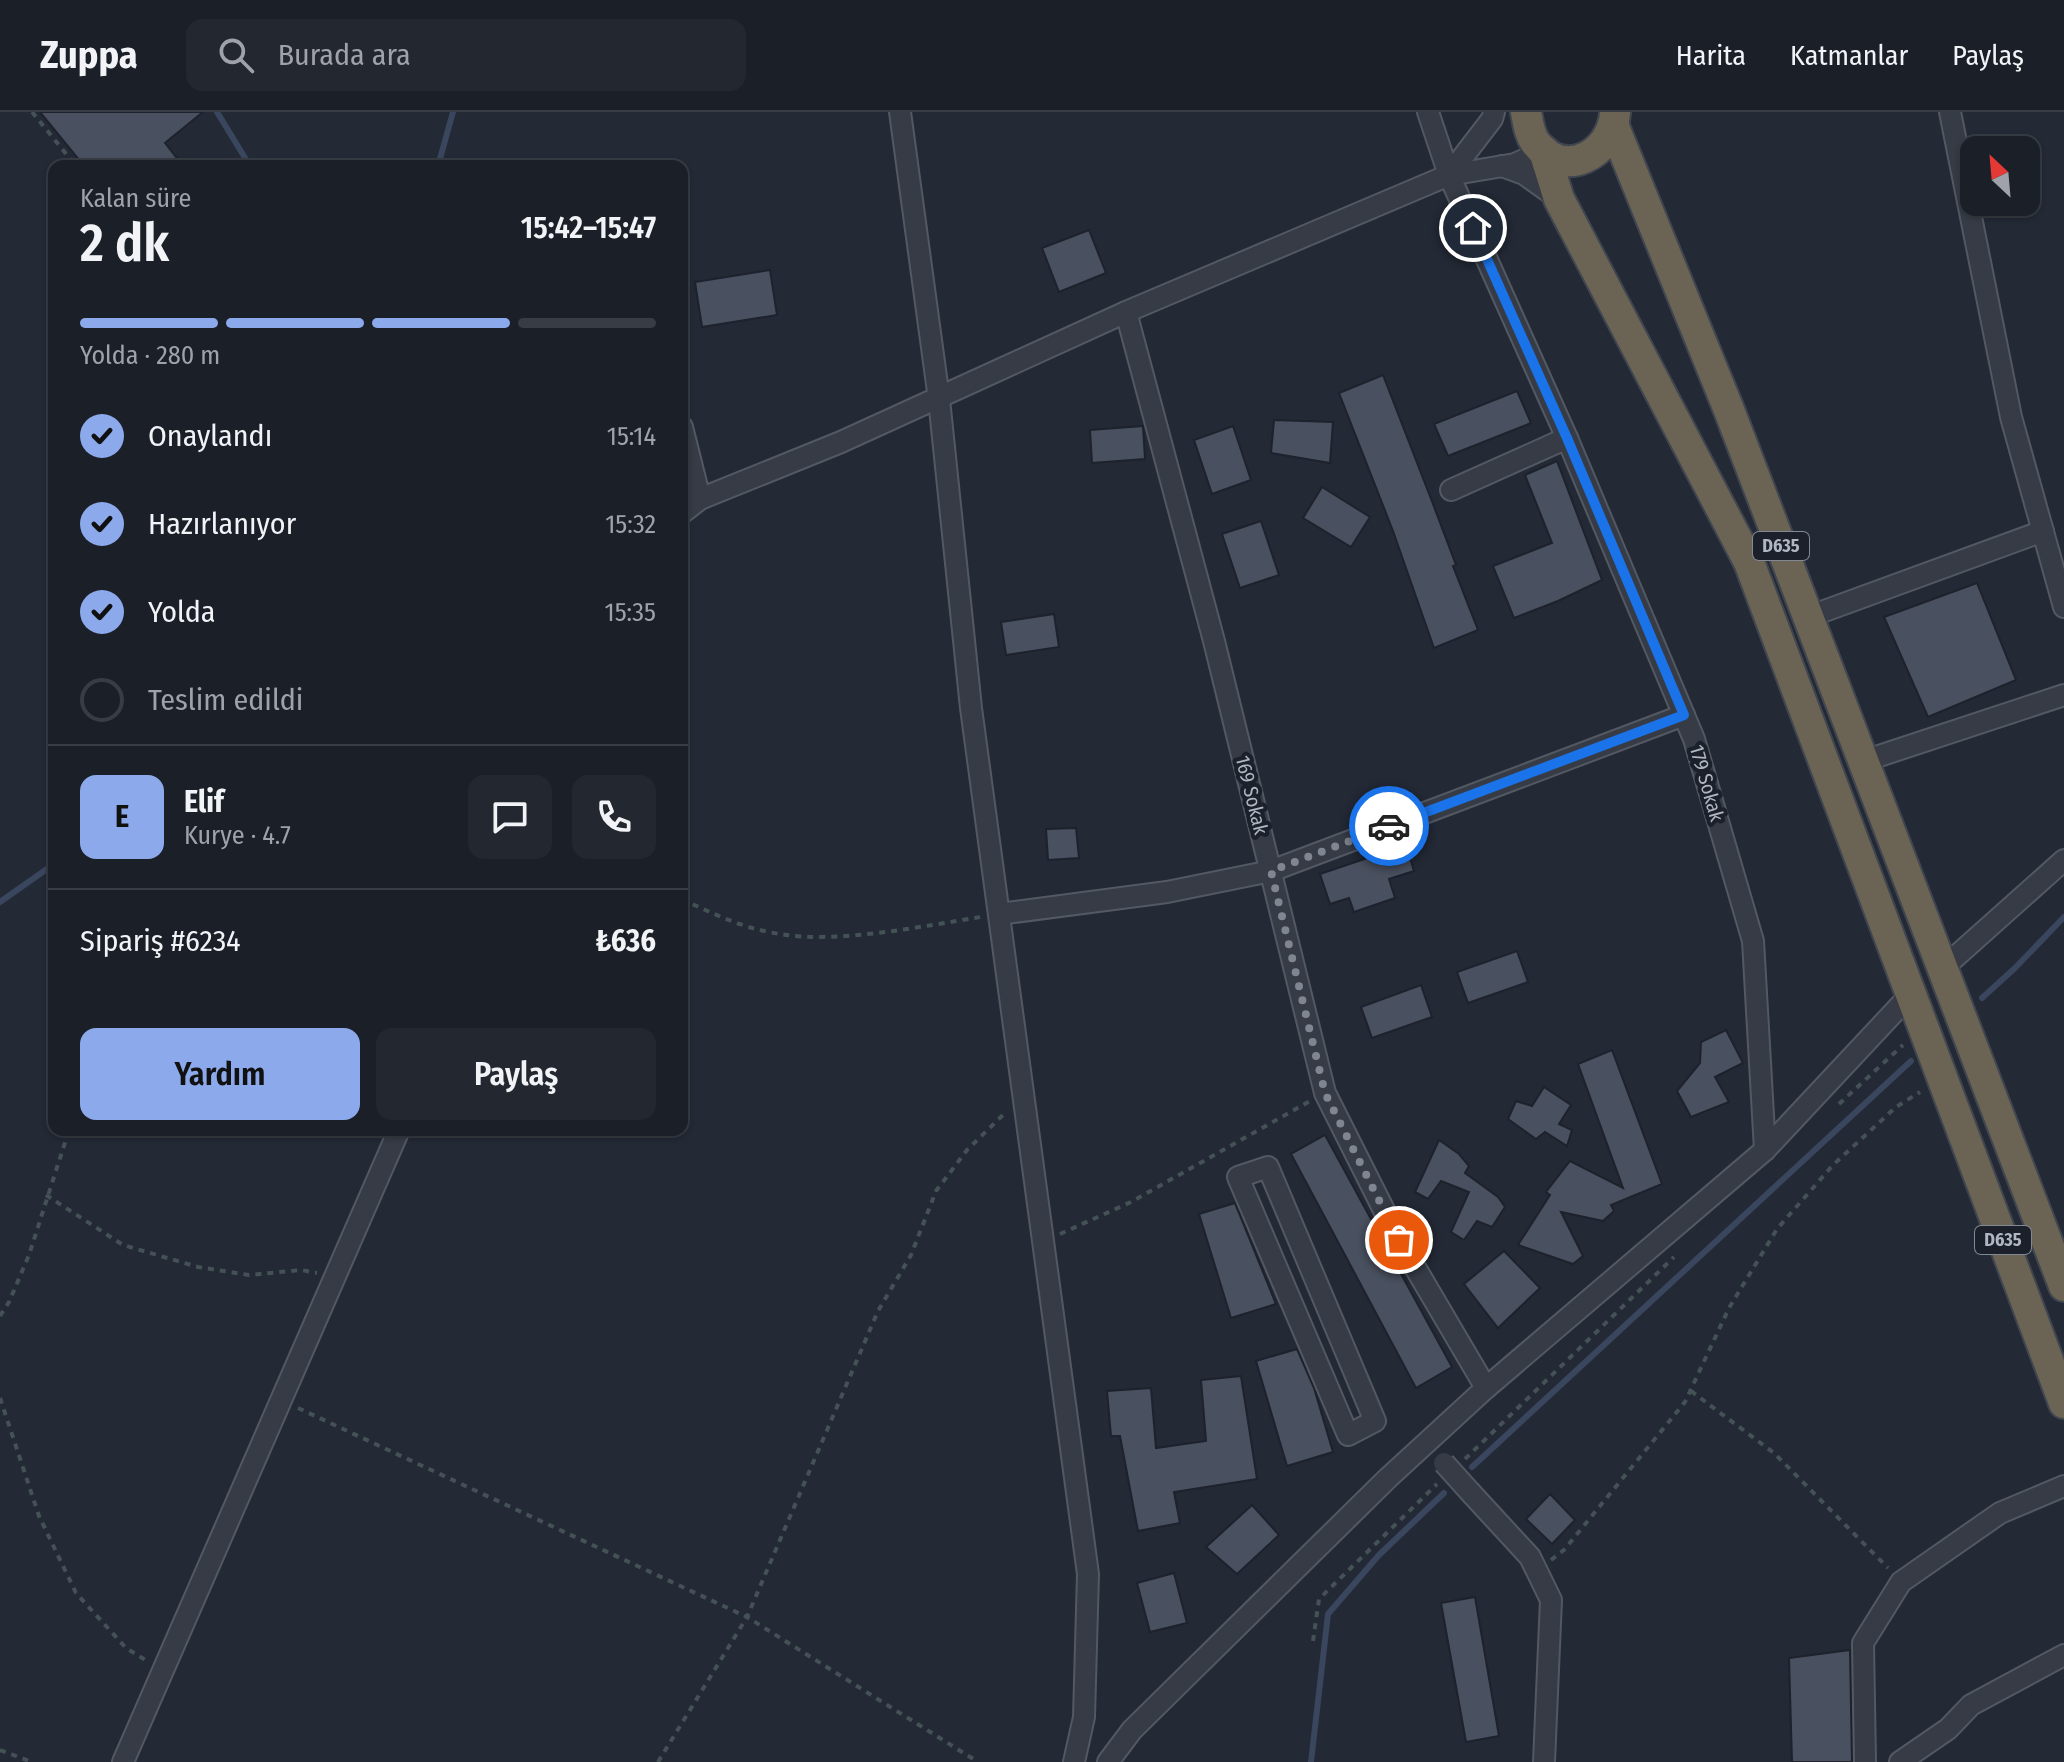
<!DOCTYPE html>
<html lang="tr">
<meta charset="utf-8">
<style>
body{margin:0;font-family:"Fira Sans Condensed",sans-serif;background:#232730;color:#f1f3f6;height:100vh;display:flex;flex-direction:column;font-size:30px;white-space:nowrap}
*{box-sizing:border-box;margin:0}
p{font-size:26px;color:#9fa2a8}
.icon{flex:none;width:44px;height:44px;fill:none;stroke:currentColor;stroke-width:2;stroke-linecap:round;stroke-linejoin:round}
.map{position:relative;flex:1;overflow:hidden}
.side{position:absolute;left:48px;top:48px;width:640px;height:976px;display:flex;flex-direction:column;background:#1a1f28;border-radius:16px;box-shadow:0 2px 6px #0004,0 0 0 2px #383d45}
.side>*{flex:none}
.needle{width:52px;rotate:334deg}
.buttons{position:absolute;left:1960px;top:24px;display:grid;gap:16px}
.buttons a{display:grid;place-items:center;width:80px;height:80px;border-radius:16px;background:#1a1f28;box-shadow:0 2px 6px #0004,0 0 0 2px #383d45;font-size:40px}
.pin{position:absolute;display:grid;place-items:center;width:68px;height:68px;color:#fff;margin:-34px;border:4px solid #fff;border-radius:50%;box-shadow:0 2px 8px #0007}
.courier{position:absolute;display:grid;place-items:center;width:80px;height:80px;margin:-40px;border:6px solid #1a73e8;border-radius:50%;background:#fff;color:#222;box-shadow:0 2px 10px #0007}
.summary em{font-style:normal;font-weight:600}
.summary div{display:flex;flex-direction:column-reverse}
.summary{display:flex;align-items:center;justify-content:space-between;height:136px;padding:0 32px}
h1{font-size:52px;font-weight:600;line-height:60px}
.bar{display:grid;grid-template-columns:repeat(4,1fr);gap:12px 8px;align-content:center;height:96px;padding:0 32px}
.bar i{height:10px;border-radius:6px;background:#383d45}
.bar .active{background:#8ca9eb}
.bar p{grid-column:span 4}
.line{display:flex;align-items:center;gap:20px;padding:0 32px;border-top:2px solid #383d45}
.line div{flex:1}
.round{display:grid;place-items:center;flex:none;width:84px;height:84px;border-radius:16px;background:#232730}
ol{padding:0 32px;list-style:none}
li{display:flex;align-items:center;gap:24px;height:88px}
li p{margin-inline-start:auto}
li .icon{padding:8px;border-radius:50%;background:#8ca9eb;color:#111;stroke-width:4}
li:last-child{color:#9fa2a8}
li i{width:44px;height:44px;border:4px solid #383d45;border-radius:50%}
.primary-button{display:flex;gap:16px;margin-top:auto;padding:16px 32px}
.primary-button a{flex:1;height:92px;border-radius:16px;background:#8ca9eb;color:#111;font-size:32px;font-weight:600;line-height:92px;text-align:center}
.primary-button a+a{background:#232730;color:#f1f3f6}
header{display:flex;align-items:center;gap:48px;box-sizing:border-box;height:112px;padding:0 40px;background:#1a1f28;border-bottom:2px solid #383d45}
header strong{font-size:38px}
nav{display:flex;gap:44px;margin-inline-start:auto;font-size:28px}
.search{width:560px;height:72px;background:#232730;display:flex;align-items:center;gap:20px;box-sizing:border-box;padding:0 28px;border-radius:16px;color:#9fa2a8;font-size:30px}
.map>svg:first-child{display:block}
</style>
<header>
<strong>Zuppa</strong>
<div class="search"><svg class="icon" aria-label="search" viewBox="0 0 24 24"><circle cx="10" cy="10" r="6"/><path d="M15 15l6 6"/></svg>Burada ara</div>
<nav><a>Harita</a><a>Katmanlar</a><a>Paylaş</a></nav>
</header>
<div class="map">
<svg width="2064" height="1650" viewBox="0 0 2064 1650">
<rect width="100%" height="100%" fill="#232935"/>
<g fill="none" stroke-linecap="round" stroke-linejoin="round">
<!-- stream -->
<g stroke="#39465d" stroke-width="6">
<polyline points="217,0 250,54"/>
<polyline points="438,54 453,0"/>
<polyline points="0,790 54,752"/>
<polyline points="1982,886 2015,856 2064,805"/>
<polyline points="1472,1355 1911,949"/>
<polyline points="1311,1650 1328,1502 1379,1443 1444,1381"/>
</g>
</g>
<!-- building -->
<g fill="#49505f" stroke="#1d222c" stroke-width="2">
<polygon points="40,0 203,0 165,31 183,54 84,54"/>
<polygon points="1089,118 1106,161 1059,180 1042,136"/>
<polygon points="770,158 777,203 702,215 695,170"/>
<polygon points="1383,263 1433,392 1456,453 1453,454 1478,518 1434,536 1393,419 1339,281"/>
<polygon points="1517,279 1531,311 1448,344 1434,312"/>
<polygon points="1274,308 1333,310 1330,351 1271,341"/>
<polygon points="1143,314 1145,347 1092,351 1090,318"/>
<polygon points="1233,314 1251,368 1212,382 1194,328"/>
<polygon points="1557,349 1602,468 1558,489 1514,506 1493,454 1552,431 1525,363"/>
<polygon points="1322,375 1370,405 1351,435 1303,406"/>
<polygon points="1261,409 1279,463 1240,476 1222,422"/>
<polygon points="1977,471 2016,568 1928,605 1884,505"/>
<polygon points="1054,502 1059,535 1006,543 1001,510"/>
<polygon points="1076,716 1079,746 1048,748 1046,717"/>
<polygon points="1406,733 1414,759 1389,767 1395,786 1354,800 1349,786 1330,792 1320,762"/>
<polygon points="1517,839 1528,870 1468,891 1457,860"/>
<polygon points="1421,873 1432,905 1372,926 1361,895"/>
<polygon points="1726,918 1743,951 1715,965 1729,990 1691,1005 1677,979 1700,951 1701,930"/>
<polygon points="1612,938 1662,1072 1611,1093 1614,1099 1603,1109 1561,1100 1583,1144 1573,1152 1518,1133 1550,1083 1546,1080 1570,1049 1623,1076 1578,952"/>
<polygon points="1544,975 1571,993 1559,1012 1572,1018 1567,1034 1545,1020 1536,1027 1508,1007 1516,989 1532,994"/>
<polygon points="1325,1023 1452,1255 1416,1276 1291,1042"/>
<polygon points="1439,1028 1459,1042 1469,1054 1465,1061 1498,1085 1505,1095 1492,1115 1477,1109 1464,1128 1451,1120 1469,1080 1441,1069 1428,1087 1415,1080"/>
<polygon points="1235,1091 1276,1192 1231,1206 1199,1102"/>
<polygon points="1504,1139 1540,1176 1498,1216 1464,1172"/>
<polygon points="1297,1237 1314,1276 1333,1340 1287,1354 1256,1249"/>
<polygon points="1241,1264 1257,1367 1174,1380 1180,1411 1138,1419 1120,1324 1111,1324 1107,1279 1151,1276 1156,1336 1206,1329 1201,1268"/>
<polygon points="1550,1382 1575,1408 1552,1432 1526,1407"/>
<polygon points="1252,1393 1279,1423 1237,1462 1206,1435"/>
<polygon points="1174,1461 1187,1511 1150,1520 1137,1471"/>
<polygon points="1475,1485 1499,1624 1466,1630 1441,1491"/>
<polygon points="1850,1538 1852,1650 1792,1650 1789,1546"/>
</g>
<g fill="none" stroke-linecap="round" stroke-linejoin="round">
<defs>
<g id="minor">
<polyline points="900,0 939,287 971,596 1088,1462 1084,1605 1074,1650"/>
<polyline points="1428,0 1449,63 1567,326 1694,627 1753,829 1765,1038"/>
<polyline points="1950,0 2011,305 2064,495"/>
<polyline points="1502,54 1524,62 1559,87"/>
<polyline points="1449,63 1492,7 1494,0"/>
<polyline points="1126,200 1214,529 1325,981 1399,1128 1486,1276"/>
<polyline points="682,315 700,387"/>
<polyline points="1451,378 1567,326"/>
<polyline points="682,401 700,387 841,330 1126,200 1449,63 1515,52 1544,39"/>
<polyline points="1808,505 2043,419"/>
<polyline points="1864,649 2064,583"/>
<polyline points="999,802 1167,780 1271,759 1684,603"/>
<polyline points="1943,856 2064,748"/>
<polygon points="1268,1055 1375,1309 1348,1323 1238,1065"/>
<polyline points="1471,1381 1530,1445 1551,1488 1544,1650"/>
<polyline points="123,1650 399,1018"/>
<polyline points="1108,1650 1132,1618 1388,1366 1486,1276 1765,1038 1911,882"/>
<polyline points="1865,1650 1863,1531 1901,1470 2000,1401 2064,1374"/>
<polyline points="1900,1650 1948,1617 1971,1593 2064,1543"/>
</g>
<g id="highway">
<path d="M1526 0C1528 10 1529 21 1535 30 1563 69 1612 43 1615 1"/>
<polyline points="1614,15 1729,298 2064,1174"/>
<polyline points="1544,39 1559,87 1749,450 2064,1291"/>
</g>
</defs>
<!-- minor casing -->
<use href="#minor" stroke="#535963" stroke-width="24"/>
<!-- highway casing -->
<use href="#highway" stroke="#404650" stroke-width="34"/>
<!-- path -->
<g stroke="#445256" stroke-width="4" stroke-dasharray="6 6" stroke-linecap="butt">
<polyline points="32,0 76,54"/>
<path d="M682 787C713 802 745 817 780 822 837 832 923 814 981 805"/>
<polyline points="1839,992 1903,933"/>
<polyline points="46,1083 123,1133 198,1155 249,1163 301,1158 317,1161"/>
<polyline points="1060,1122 1131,1090 1310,989"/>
<polyline points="0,1204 9,1190 29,1143 69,1018"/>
<polyline points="1691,1279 1774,1341 1888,1456"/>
<polyline points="0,1286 39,1404 76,1481 126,1536 147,1549"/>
<polyline points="298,1296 747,1505 978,1650"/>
<polyline points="1465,1347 1674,1145"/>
<polyline points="1551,1448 1564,1438 1685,1290 1729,1196 1777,1117 1833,1053 1896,995 1920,980"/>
<polyline points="1313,1529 1319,1487 1437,1372"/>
<polyline points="0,1638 32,1650"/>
<polyline points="658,1650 747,1505 878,1199 911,1143 936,1079 967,1038 1005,1001"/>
</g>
<!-- minor -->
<use href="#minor" stroke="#363b46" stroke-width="20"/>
<!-- highway -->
<use href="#highway" stroke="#6b6454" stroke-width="30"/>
<defs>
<polyline id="minor-bridge" points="1444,1351 1471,1381"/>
</defs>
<!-- minor-bridge casing -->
<use href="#minor-bridge" stroke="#535963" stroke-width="24" stroke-linecap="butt"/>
<!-- minor-bridge -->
<use href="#minor-bridge" stroke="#363b46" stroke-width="20"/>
</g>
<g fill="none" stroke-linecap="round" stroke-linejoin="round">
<!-- done -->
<polyline stroke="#7f8591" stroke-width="8" stroke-dasharray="0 14.4" points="1389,714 1271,759 1325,981 1399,1128"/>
<!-- route -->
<polyline stroke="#1a73e8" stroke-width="10" points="1389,714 1684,603 1567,326 1473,116"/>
</g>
<g text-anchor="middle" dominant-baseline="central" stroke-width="8" stroke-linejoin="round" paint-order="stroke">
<!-- shield labels -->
<g fill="#1b202a" stroke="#838994" stroke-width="2">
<rect x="1753" y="420" width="56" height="28" rx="6"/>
<rect x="1975" y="1114" width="56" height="28" rx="6"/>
</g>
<g font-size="18" font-weight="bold" fill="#b0b6c2">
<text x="1781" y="434">D635</text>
<text x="2003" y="1128">D635</text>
</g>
<!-- street labels -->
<g font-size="20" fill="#b0b6c2" stroke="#1b202a">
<text transform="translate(1707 671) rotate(74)">179 Sokak</text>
<text transform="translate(1252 683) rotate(76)">169 Sokak</text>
</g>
</g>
</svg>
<div class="buttons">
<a><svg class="needle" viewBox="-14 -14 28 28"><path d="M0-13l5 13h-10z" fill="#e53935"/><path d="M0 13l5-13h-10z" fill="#9fa2a8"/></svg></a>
</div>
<div class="pin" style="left:1399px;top:1128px;background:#ea580c"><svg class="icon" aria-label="bag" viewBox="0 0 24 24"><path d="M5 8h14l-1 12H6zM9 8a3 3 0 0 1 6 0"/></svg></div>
<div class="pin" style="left:1473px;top:116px;background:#1f2937"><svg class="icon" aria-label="home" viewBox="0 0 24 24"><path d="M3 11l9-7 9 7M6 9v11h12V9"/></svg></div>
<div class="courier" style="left:1389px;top:714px"><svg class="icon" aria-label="car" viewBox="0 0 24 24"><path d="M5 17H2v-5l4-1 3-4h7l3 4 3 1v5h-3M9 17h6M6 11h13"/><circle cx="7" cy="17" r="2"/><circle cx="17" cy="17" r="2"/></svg></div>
<section class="side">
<div class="summary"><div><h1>2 dk</h1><p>Kalan süre</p></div><em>15:42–15:47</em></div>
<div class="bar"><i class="active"></i><i class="active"></i><i class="active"></i><i></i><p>Yolda · 280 m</p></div>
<ol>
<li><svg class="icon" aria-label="check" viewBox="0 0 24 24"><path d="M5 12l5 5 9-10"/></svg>Onaylandı<p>15:14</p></li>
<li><svg class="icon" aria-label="check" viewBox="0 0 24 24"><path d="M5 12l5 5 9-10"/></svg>Hazırlanıyor<p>15:32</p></li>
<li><svg class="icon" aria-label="check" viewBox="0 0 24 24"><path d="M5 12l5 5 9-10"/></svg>Yolda<p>15:35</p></li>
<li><i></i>Teslim edildi</li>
</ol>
<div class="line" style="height:144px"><b class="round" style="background:#8ca9eb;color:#111">E</b><div><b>Elif</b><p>Kurye · 4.7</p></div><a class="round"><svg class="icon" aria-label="chat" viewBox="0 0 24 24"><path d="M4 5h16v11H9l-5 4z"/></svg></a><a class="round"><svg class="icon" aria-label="phone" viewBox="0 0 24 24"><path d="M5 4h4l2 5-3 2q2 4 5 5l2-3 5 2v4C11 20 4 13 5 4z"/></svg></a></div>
<div class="line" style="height:104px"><div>Sipariş #6234</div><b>₺636</b></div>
<div class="primary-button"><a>Yardım</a><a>Paylaş</a></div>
</section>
</div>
